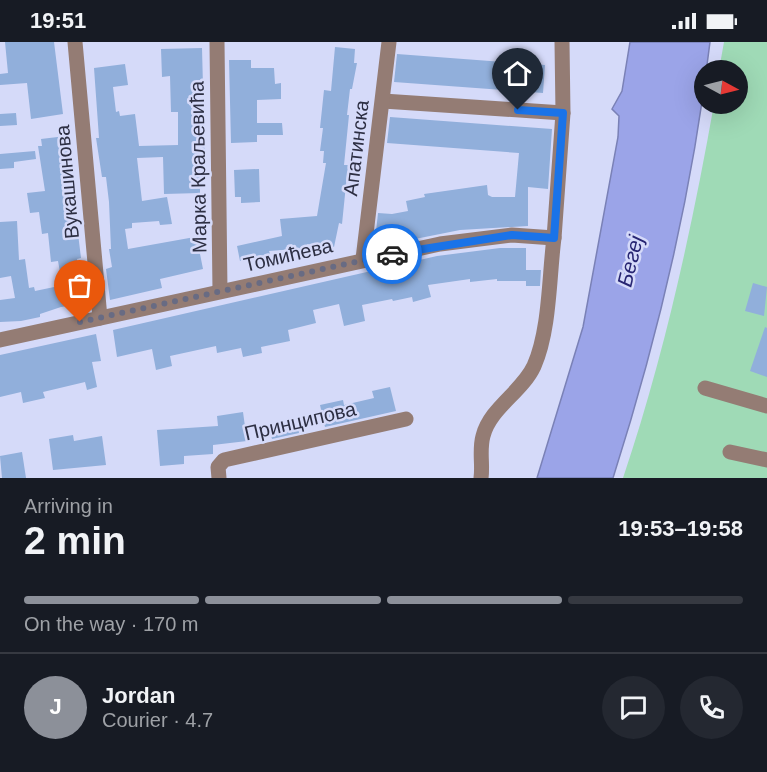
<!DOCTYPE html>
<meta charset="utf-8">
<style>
body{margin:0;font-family:Arial,sans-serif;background:#242831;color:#f1f3f6;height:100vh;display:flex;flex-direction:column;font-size:22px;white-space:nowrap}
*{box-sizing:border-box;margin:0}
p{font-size:20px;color:#9ea1a6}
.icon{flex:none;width:33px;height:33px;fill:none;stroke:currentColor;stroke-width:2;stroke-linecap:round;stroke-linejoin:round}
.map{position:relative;height:436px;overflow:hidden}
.drawer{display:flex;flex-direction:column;background:#171b24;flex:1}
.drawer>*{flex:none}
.needle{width:39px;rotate:97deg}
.tools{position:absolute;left:694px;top:18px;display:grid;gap:12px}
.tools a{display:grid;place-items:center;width:54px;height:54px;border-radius:50%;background:#171b24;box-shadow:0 6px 24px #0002;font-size:30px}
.pin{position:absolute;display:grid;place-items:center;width:51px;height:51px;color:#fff;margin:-62px -26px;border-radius:50% 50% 50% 0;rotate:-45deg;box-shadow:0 0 6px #0007}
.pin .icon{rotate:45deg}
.courier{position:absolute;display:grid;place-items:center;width:60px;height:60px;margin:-30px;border:4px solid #1a73e8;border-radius:50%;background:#fff;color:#222;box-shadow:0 2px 8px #0007}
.summary em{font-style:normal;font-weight:600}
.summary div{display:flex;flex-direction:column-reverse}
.summary{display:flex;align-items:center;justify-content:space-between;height:102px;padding:0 24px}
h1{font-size:39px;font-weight:600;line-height:45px}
.bar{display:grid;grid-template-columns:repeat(4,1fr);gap:9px 6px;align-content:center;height:72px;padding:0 24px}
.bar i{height:8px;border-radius:4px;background:#363941}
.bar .current{background:#8c9099}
.bar p{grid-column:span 4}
.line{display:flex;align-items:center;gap:15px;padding:0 24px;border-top:2px solid #363941}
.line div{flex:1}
.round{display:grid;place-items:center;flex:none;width:63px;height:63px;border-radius:32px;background:#242831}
.status{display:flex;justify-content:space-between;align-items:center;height:42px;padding:0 30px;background:#171b24;direction:ltr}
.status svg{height:16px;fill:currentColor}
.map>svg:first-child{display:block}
</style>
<div class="status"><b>19:51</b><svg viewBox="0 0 49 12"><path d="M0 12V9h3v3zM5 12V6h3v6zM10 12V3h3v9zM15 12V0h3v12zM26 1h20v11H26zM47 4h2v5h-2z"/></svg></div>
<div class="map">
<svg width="767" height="436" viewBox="0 0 767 436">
<rect width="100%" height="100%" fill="#d5daf9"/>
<!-- green -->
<path fill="#9fdab6" d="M724 0H767V436H623C664 315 692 186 714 62H738V28H719Z"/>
<!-- water -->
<path fill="#9ba4e8" stroke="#7a81b6" stroke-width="1.5" d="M630 0H710C693 145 658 295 613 436H537L583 285 618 95 619 74 612 67 622 49Z"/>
<!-- building -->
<g fill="#91afdb">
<polygon points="5,0 54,0 63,72 31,77 27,41 0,43 0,32 8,31"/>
<polygon points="335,5 355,7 354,21 357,21 352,47 350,47 347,73 349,73 344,123 348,123 342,182 339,181 334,205 307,202 308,206 269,209 270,212 240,219 237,204 282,194 280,177 317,174 326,121 323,121 324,109 320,109 323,86 320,86 324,48 331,49"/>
<polygon points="202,6 205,123 200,123 200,151 164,152 163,115 137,116 142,159 167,155 172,182 160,183 159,179 132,181 132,186 125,187 128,207 206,193 206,207 199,207 203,227 160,237 162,246 110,258 106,227 112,225 109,207 111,207 109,160 106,135 102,135 96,96 99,96 94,26 125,22 128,43 113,45 116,70 119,69 120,74 135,72 139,104 178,103 178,70 171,70 170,34 162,35 161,7"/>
<polygon points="397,12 545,23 543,51 394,40"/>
<polygon points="229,18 251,18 251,26 274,26 275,42 281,41 281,57 257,58 257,81 282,81 283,93 257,93 257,100 231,101"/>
<polygon points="16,71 17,83 0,84 0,72"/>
<polygon points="390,75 552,87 548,147 528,145 528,184 460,188 400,200 375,199 378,171 392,172 408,169 406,159 425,155 424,152 487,143 488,153 492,155 515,155 519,111 387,101"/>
<polygon points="66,94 81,216 77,217 81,237 87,236 89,261 61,265 40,272 40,275 21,279 0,280 0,258 15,256 11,234 0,236 0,180 17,179 19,218 25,217 29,246 34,245 35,249 59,244 58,241 62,241 58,219 51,220 48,191 42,192 39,170 30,171 27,151 45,149 38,104 42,104 41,97"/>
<polygon points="35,109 36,117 14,120 14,126 0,127 0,112"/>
<polygon points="259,127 260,160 241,161 241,155 235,155 234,128"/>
<polygon points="500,206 526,206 526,228 541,228 540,244 526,244 526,239 497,239 497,237 470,240 470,237 428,243 431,255 413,260 412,255 393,259 392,257 362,263 365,279 344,284 339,262 313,268 316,281 288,288 290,299 261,305 262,311 243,315 241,306 217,311 216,304 170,314 172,324 156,328 152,307 117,315 113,288 437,214"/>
<polygon points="753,241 767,245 764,274 745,269"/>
<polygon points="765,285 767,286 767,335 750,329"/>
<polygon points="96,292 101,319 92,320 97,345 87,348 85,340 43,350 45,356 23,361 21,350 0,355 0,313"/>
<polygon points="390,345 396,369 325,385 320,363 343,358 344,363 374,356 372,349"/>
<polygon points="243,370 247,399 213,403 213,412 184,414 184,422 160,424 157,388 218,384 217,374"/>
<polygon points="296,376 299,391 272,397 268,382"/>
<polygon points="73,393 74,399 102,394 106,423 53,428 49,397"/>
<polygon points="22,410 26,436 2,436 0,414"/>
</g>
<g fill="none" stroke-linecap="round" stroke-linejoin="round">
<!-- minor -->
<g stroke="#947c74" stroke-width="15">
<polyline points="75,0 100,276"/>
<polyline points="217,0 220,249"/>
<polyline points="383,59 563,71"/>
<polyline points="363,217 389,0"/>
<polyline points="0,298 440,202 512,193 554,196 563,71 562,0"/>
<polyline points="705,346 767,364"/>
<polyline points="730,410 767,418"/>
<polyline points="219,436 218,425 224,418 406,377"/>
<path d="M481 436C483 423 479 408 483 394 490 366 522 350 534 324 550 288 549 234 554 196"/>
</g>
</g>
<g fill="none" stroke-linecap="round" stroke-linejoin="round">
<!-- done -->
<polyline stroke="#686b83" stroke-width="6" stroke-dasharray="0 10.8" points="80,280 392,212"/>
<!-- route -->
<polyline stroke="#1a73e8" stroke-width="8" points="392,212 512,193 554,196 563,71 518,68"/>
</g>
<g text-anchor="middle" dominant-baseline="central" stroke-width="5" stroke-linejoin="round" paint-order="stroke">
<!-- street labels -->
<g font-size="20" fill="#2d2f43" stroke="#d5daf9">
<text transform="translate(356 106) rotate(-83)">Апатинска</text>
<text transform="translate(198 125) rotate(-91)">Марка Краљевића</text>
<text transform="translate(67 140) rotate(-95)">Вукашинова</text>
<text transform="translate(288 213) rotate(-13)">Томићева</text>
<text transform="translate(300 379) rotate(-13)">Принципова</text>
</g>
<!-- water labels -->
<g font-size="21" font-style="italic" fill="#272572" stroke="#d5daf9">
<text transform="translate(630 219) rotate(-76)">Бегеј</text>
</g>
</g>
</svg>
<div class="tools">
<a><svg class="needle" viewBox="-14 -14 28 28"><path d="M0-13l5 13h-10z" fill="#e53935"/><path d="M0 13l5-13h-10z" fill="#9ea1a6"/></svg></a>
</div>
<div class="pin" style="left:80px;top:280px;background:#ea580c"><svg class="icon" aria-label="bag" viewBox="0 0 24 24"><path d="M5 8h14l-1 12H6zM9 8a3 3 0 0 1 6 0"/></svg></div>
<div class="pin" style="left:518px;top:68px;background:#1f2937"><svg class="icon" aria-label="home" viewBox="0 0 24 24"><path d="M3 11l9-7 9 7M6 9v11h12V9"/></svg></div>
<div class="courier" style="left:392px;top:212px"><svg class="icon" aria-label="car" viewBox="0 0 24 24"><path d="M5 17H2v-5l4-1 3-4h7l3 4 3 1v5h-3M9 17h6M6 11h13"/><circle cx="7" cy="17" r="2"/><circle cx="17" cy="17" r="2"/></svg></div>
</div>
<section class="drawer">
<div class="summary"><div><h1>2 min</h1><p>Arriving in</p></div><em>19:53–19:58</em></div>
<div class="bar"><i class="current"></i><i class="current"></i><i class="current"></i><i></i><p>On the way · 170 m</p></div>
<div class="line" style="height:108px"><b class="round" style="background:#8c9099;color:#fff">J</b><div><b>Jordan</b><p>Courier · 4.7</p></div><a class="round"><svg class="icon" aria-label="chat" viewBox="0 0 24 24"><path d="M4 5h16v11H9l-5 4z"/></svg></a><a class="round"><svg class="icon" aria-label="phone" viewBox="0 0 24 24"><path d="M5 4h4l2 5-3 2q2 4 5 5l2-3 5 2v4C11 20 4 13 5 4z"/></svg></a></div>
</section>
